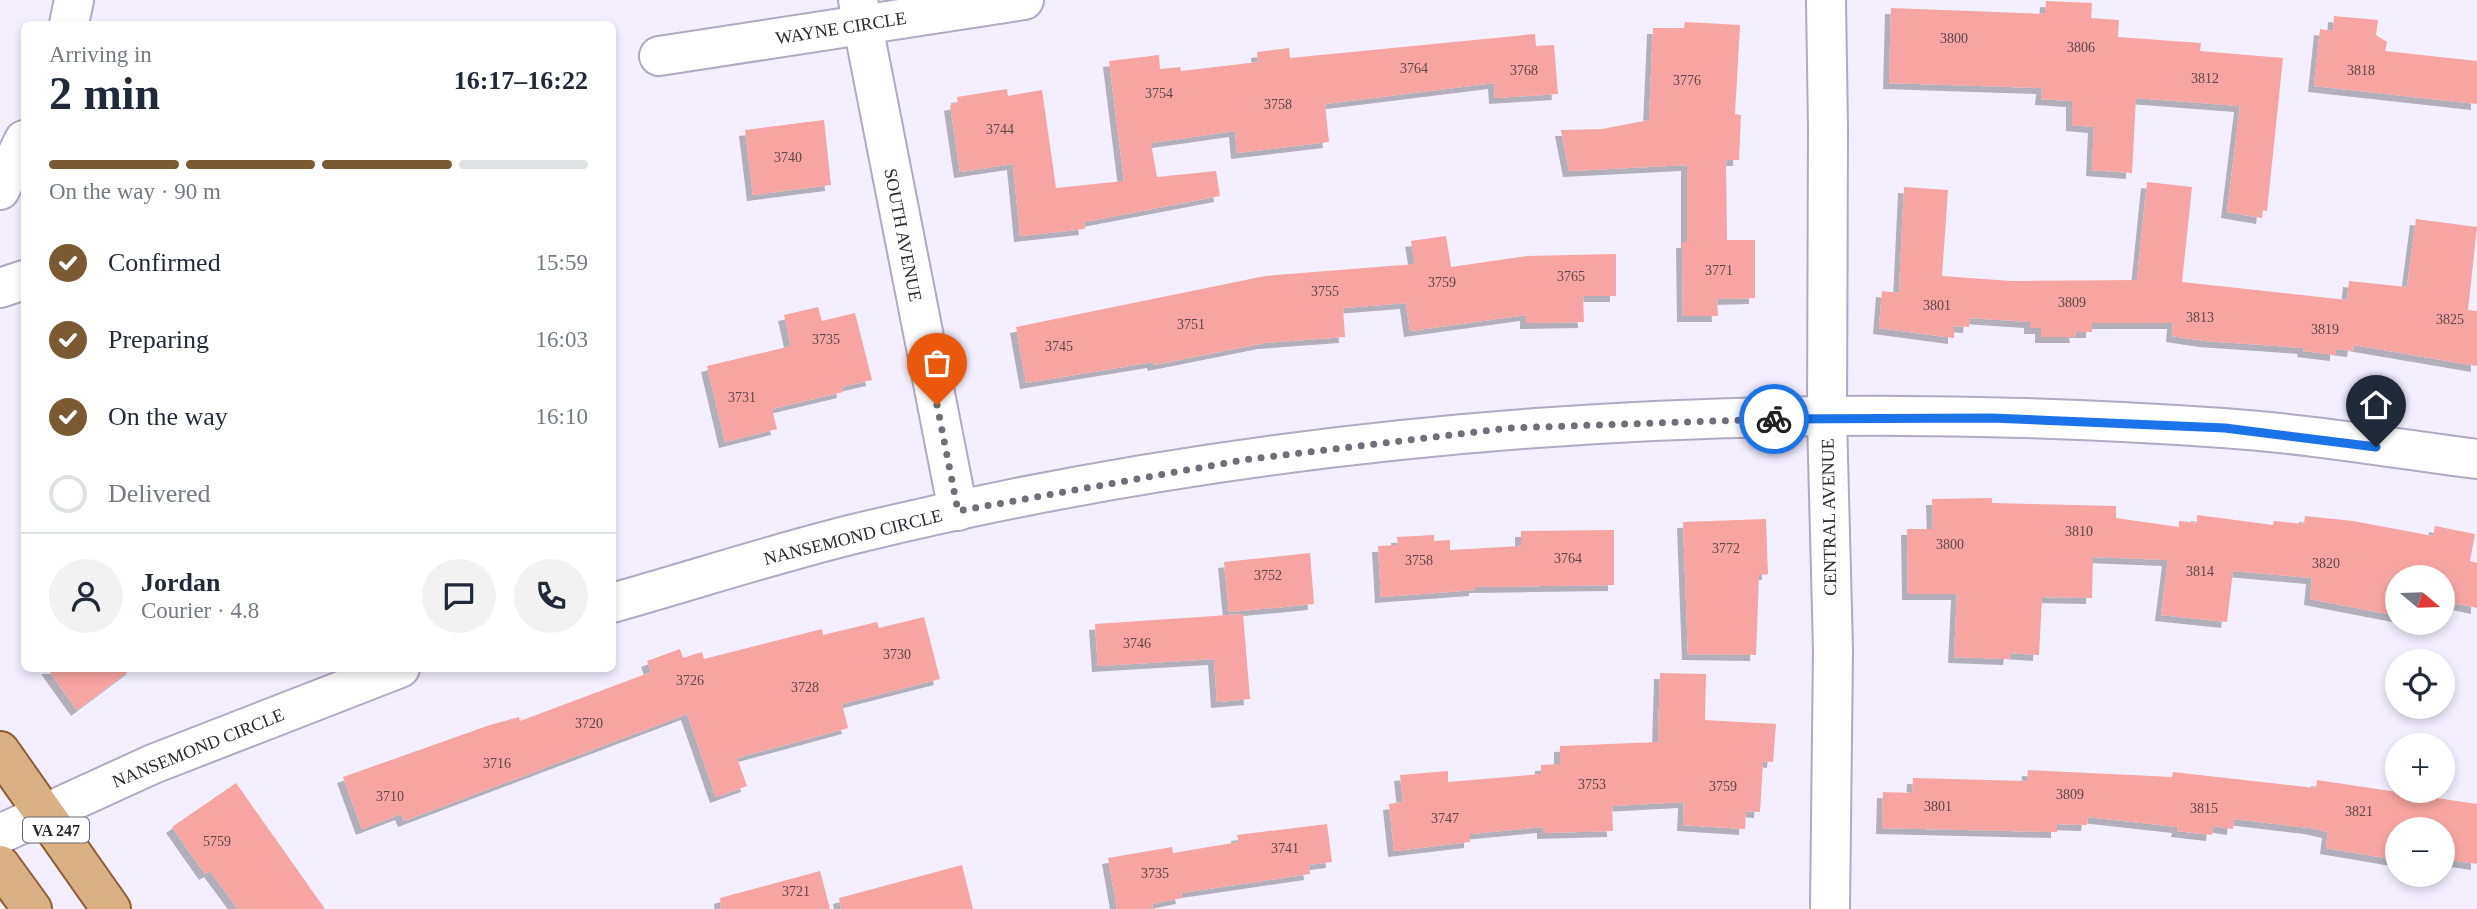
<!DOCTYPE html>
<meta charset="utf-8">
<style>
body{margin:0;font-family:Georgia,serif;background:#f2f2f3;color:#1f2937;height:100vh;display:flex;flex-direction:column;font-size:26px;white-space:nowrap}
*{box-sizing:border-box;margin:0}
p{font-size:23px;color:#747a83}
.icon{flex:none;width:38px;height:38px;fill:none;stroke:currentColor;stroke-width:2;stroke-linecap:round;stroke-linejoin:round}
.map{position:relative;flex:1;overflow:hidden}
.panel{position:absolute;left:21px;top:21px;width:595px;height:651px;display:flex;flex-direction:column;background:#fff;border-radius:10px;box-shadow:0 4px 10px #0003}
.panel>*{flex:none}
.needle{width:46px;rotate:109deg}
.fabs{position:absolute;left:2385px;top:565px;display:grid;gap:14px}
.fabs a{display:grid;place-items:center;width:70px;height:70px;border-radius:50%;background:#fff;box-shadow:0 4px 10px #0003;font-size:35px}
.pin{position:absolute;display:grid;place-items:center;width:60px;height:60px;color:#fff;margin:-72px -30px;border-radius:50% 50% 50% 0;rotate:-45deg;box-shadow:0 0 7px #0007}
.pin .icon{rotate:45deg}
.courier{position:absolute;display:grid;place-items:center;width:70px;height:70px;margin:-35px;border:5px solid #1a73e8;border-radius:50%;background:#fff;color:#222;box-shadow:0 2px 9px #0007}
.summary em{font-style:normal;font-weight:800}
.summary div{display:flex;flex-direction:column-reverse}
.summary{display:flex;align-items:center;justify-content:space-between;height:119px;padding:0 28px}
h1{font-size:46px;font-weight:800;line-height:52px}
.bar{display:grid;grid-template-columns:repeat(4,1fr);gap:10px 7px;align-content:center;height:84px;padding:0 28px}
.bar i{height:9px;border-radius:5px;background:#e0e1e3}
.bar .active{background:#7b5a31}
.bar p{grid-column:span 4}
.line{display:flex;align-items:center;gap:18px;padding:0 28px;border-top:2px solid #e0e1e3}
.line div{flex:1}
.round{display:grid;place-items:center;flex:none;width:74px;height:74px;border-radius:37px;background:#f2f2f3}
ol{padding:0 28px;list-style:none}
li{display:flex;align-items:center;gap:21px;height:77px}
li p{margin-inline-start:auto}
li .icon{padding:7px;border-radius:50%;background:#7b5a31;color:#fff;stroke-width:4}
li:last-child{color:#747a83}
li i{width:38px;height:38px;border:4px solid #e0e1e3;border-radius:50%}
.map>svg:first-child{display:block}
</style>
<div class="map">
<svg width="2477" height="909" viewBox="0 0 2477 909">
<defs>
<filter id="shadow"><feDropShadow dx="-6" dy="6" stdDeviation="0" flood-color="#0004"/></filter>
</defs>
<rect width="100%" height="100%" fill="#f3efff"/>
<!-- building -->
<g fill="#f7a5a2" filter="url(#shadow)">
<polygon points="2046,1 2092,3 2091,18 2119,20 2118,37 2201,43 2200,51 2283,58 2267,211 2263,210 2262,218 2227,212 2240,106 2136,98 2132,173 2092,170 2094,127 2072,125 2072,101 2041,99 2042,88 1889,83 1891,8 2045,14"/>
<polygon points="2334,16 2378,20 2376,35 2387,42 2385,51 2477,61 2477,104 2314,86 2320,29 2333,31"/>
<polygon points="1685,22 1740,25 1735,114 1741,115 1739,160 1726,160 1727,240 1755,240 1755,298 1717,299 1718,316 1683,316 1682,242 1687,242 1687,165 1569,171 1561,130 1602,129 1649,120 1653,28 1684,28"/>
<polygon points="1535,34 1536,46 1554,45 1558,94 1495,98 1494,83 1325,104 1329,142 1237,153 1235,131 1151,143 1157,177 1216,171 1220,196 1084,222 1085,229 1020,236 1013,164 960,172 950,105 958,103 957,97 1007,89 1008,96 1042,90 1056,188 1124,181 1109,61 1159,55 1160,69 1180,67 1181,71 1258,62 1257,52 1289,48 1290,58"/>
<polygon points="824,120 831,185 753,195 745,130"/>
<polygon points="2147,182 2192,187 2182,282 2347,300 2349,281 2407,287 2416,219 2477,227 2468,310 2477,311 2477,366 2354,345 2353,351 2336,349 2336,355 2303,351 2304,348 2205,341 2172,336 2173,323 2092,323 2092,332 2075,332 2076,337 2041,337 2041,328 2030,328 2030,322 1970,318 1969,327 1954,326 1954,338 1879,328 1882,291 1899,293 1904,187 1948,190 1942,276 2011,281 2137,280"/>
<polygon points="1446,236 1451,267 1527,256 1616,254 1616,296 1583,296 1584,322 1526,323 1526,315 1410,331 1406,303 1343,308 1345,337 1264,343 1154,365 1153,362 1026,383 1016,327 1265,276 1415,264 1411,241"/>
<polygon points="818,307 822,321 855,313 872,380 842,387 843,392 772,409 777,429 725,442 707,366 791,346 784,315"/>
<polygon points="1992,498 1992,503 2116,506 2116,518 2179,527 2179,521 2197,523 2197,515 2273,525 2274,521 2304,524 2305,516 2353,521 2433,536 2435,526 2475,534 2470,561 2477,563 2477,608 2449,602 2444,624 2437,623 2443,623 2443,578 2398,578 2398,616 2310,599 2312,578 2233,571 2227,622 2161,615 2168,560 2093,557 2092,598 2042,597 2039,655 2010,653 2009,659 1954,657 1957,594 1908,594 1907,529 1933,529 1932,499"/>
<polygon points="1766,519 1768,574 1759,575 1756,655 1688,654 1683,522"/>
<polygon points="1614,530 1614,585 1475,587 1475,590 1381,597 1378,546 1398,545 1397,537 1434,535 1434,541 1450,540 1450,550 1521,546 1521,531"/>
<polygon points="1310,553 1314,604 1229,612 1224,562"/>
<polygon points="1243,614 1250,699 1217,702 1214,659 1098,666 1095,624"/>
<polygon points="924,617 940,679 842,704 848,728 737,758 747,786 716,797 687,714 404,821 401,814 362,829 343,777 490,725 519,717 520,721 651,672 647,661 680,649 683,658 702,652 704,659 822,629 823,635 877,622 879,628"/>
<polygon points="47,668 133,668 77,710"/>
<polygon points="1660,673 1706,674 1705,720 1776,724 1773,762 1763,761 1760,812 1746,811 1745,829 1683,825 1684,802 1612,806 1613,831 1543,833 1543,827 1470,834 1470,842 1394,851 1389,804 1403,802 1400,775 1448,771 1448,782 1541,774 1541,765 1560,764 1560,746 1658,742"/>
<polygon points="2028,770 2172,777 2173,772 2316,788 2317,780 2477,804 2477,864 2443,859 2443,830 2398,830 2397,860 2326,848 2328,832 2310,828 2234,819 2233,829 2213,826 2212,835 2177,831 2178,827 2088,817 2087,825 2057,824 2057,832 1882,828 1883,792 1912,793 1913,778 2027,781"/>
<polygon points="236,783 325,909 238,909 210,871 205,874 172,827"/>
<polygon points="1327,824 1332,862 1309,865 1310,874 1181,893 1182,898 1152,904 1153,909 1117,909 1108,858 1172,847 1173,853 1239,842 1237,835"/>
<polygon points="962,865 973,909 841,909 839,898"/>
<polygon points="820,871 830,909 721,909 720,898"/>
</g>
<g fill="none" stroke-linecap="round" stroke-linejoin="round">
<defs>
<g id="street">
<polyline points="858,0 958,511"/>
<polyline points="1826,0 1828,128 1827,418 1833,650 1830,909"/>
<polyline points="69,24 74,0"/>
<polyline points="659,56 1024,0"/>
<polyline points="0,190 24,140"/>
<polyline points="0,288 24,280"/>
<path d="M612 603C694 580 776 553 858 533 1302 425 1768 396 2223 428 2308 434 2393 448 2477 459"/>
<polyline points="0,834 153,764 400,668"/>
</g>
<g id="primary">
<polyline points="0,751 111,909"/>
<polyline points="0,865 32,909"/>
</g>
</defs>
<!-- street casing -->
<use href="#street" stroke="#b1a9c3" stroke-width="42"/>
<!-- primary casing -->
<use href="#primary" stroke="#8e5e32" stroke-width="42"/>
<!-- street -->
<use href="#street" stroke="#fff" stroke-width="38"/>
<!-- primary -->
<use href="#primary" stroke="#dcb085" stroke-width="38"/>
</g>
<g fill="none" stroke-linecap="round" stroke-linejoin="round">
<!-- done -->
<polyline stroke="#716e79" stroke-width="7" stroke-dasharray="0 12.6" points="937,405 958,511 1243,460 1509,428 1774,419"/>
<!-- route -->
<polyline stroke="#1a73e8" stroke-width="9" points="1774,419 1991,418 2225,428 2376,447"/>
</g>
<g text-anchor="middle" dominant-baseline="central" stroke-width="5" stroke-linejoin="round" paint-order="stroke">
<!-- number labels -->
<g font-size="14" fill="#5e474d">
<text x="1954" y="38">3800</text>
<text x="2081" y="47">3806</text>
<text x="1414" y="68">3764</text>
<text x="1524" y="70">3768</text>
<text x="2361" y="70">3818</text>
<text x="2205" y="78">3812</text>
<text x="1687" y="80">3776</text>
<text x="1159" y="93">3754</text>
<text x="1278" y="104">3758</text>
<text x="1000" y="129">3744</text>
<text x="788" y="157">3740</text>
<text x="1719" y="270">3771</text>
<text x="1571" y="276">3765</text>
<text x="1442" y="282">3759</text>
<text x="1325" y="291">3755</text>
<text x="2072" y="302">3809</text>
<text x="1937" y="305">3801</text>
<text x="2200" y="317">3813</text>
<text x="2450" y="319">3825</text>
<text x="1191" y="324">3751</text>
<text x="2325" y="329">3819</text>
<text x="826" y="339">3735</text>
<text x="1059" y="346">3745</text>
<text x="742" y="397">3731</text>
<text x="2079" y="531">3810</text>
<text x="1950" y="544">3800</text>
<text x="1726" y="548">3772</text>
<text x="1568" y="558">3764</text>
<text x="1419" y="560">3758</text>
<text x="2326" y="563">3820</text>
<text x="2200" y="571">3814</text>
<text x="1268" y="575">3752</text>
<text x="1137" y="643">3746</text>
<text x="897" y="654">3730</text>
<text x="690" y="680">3726</text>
<text x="805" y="687">3728</text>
<text x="589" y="723">3720</text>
<text x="497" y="763">3716</text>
<text x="1592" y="784">3753</text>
<text x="1723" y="786">3759</text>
<text x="2070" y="794">3809</text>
<text x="390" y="796">3710</text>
<text x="1938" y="806">3801</text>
<text x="2204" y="808">3815</text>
<text x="2359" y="811">3821</text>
<text x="1445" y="818">3747</text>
<text x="217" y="841">5759</text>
<text x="1285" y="848">3741</text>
<text x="1155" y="873">3735</text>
<text x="796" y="891">3721</text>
</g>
<!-- shield labels -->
<rect fill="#fff" stroke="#6b686f" stroke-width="2" x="23" y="817.5" width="66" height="25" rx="5"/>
<g font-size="16" font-weight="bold" fill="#2b2831">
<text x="56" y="830">VA 247</text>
</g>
<!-- street labels -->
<g font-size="18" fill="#2b2831" stroke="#fff">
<text transform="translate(841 28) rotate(-9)">WAYNE CIRCLE</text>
<text transform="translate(903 235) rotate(79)">SOUTH AVENUE</text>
<text transform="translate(1829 517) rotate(-91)">CENTRAL AVENUE</text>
<text transform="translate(853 537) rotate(-14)">NANSEMOND CIRCLE</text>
<text transform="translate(198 748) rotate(-22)">NANSEMOND CIRCLE</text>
</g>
</g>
</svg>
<div class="fabs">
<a><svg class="needle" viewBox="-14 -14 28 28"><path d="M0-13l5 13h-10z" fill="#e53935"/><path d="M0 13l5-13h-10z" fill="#747a83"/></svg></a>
<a><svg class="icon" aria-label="locate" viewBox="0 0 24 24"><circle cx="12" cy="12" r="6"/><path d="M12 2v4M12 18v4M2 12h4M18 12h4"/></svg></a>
<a>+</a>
<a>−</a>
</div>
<div class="pin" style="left:937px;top:405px;background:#ea580c"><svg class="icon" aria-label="bag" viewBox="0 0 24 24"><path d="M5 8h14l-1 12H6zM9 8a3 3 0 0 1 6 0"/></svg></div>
<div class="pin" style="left:2376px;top:447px;background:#1f2937"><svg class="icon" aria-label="home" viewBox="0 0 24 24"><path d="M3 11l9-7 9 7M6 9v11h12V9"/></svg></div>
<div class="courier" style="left:1774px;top:419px"><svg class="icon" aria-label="bike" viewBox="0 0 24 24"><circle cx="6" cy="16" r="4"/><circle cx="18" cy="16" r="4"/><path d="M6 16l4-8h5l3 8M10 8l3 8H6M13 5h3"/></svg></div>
<section class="panel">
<div class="summary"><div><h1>2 min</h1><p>Arriving in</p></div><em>16:17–16:22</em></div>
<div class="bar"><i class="active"></i><i class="active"></i><i class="active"></i><i></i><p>On the way · 90 m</p></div>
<ol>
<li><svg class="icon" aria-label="check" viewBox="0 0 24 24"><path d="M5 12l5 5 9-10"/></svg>Confirmed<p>15:59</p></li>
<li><svg class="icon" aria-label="check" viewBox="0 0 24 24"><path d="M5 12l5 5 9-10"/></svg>Preparing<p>16:03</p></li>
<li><svg class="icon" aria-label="check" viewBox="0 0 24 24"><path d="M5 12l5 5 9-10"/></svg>On the way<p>16:10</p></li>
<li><i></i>Delivered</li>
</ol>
<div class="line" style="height:126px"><a class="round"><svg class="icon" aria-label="person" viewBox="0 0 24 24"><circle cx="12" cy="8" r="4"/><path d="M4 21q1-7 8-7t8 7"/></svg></a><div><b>Jordan</b><p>Courier · 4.8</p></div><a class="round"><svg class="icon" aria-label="chat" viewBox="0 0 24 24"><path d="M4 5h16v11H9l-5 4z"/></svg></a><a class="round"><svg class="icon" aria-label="phone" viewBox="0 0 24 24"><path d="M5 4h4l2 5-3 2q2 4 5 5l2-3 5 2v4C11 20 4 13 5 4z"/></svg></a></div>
</section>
</div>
